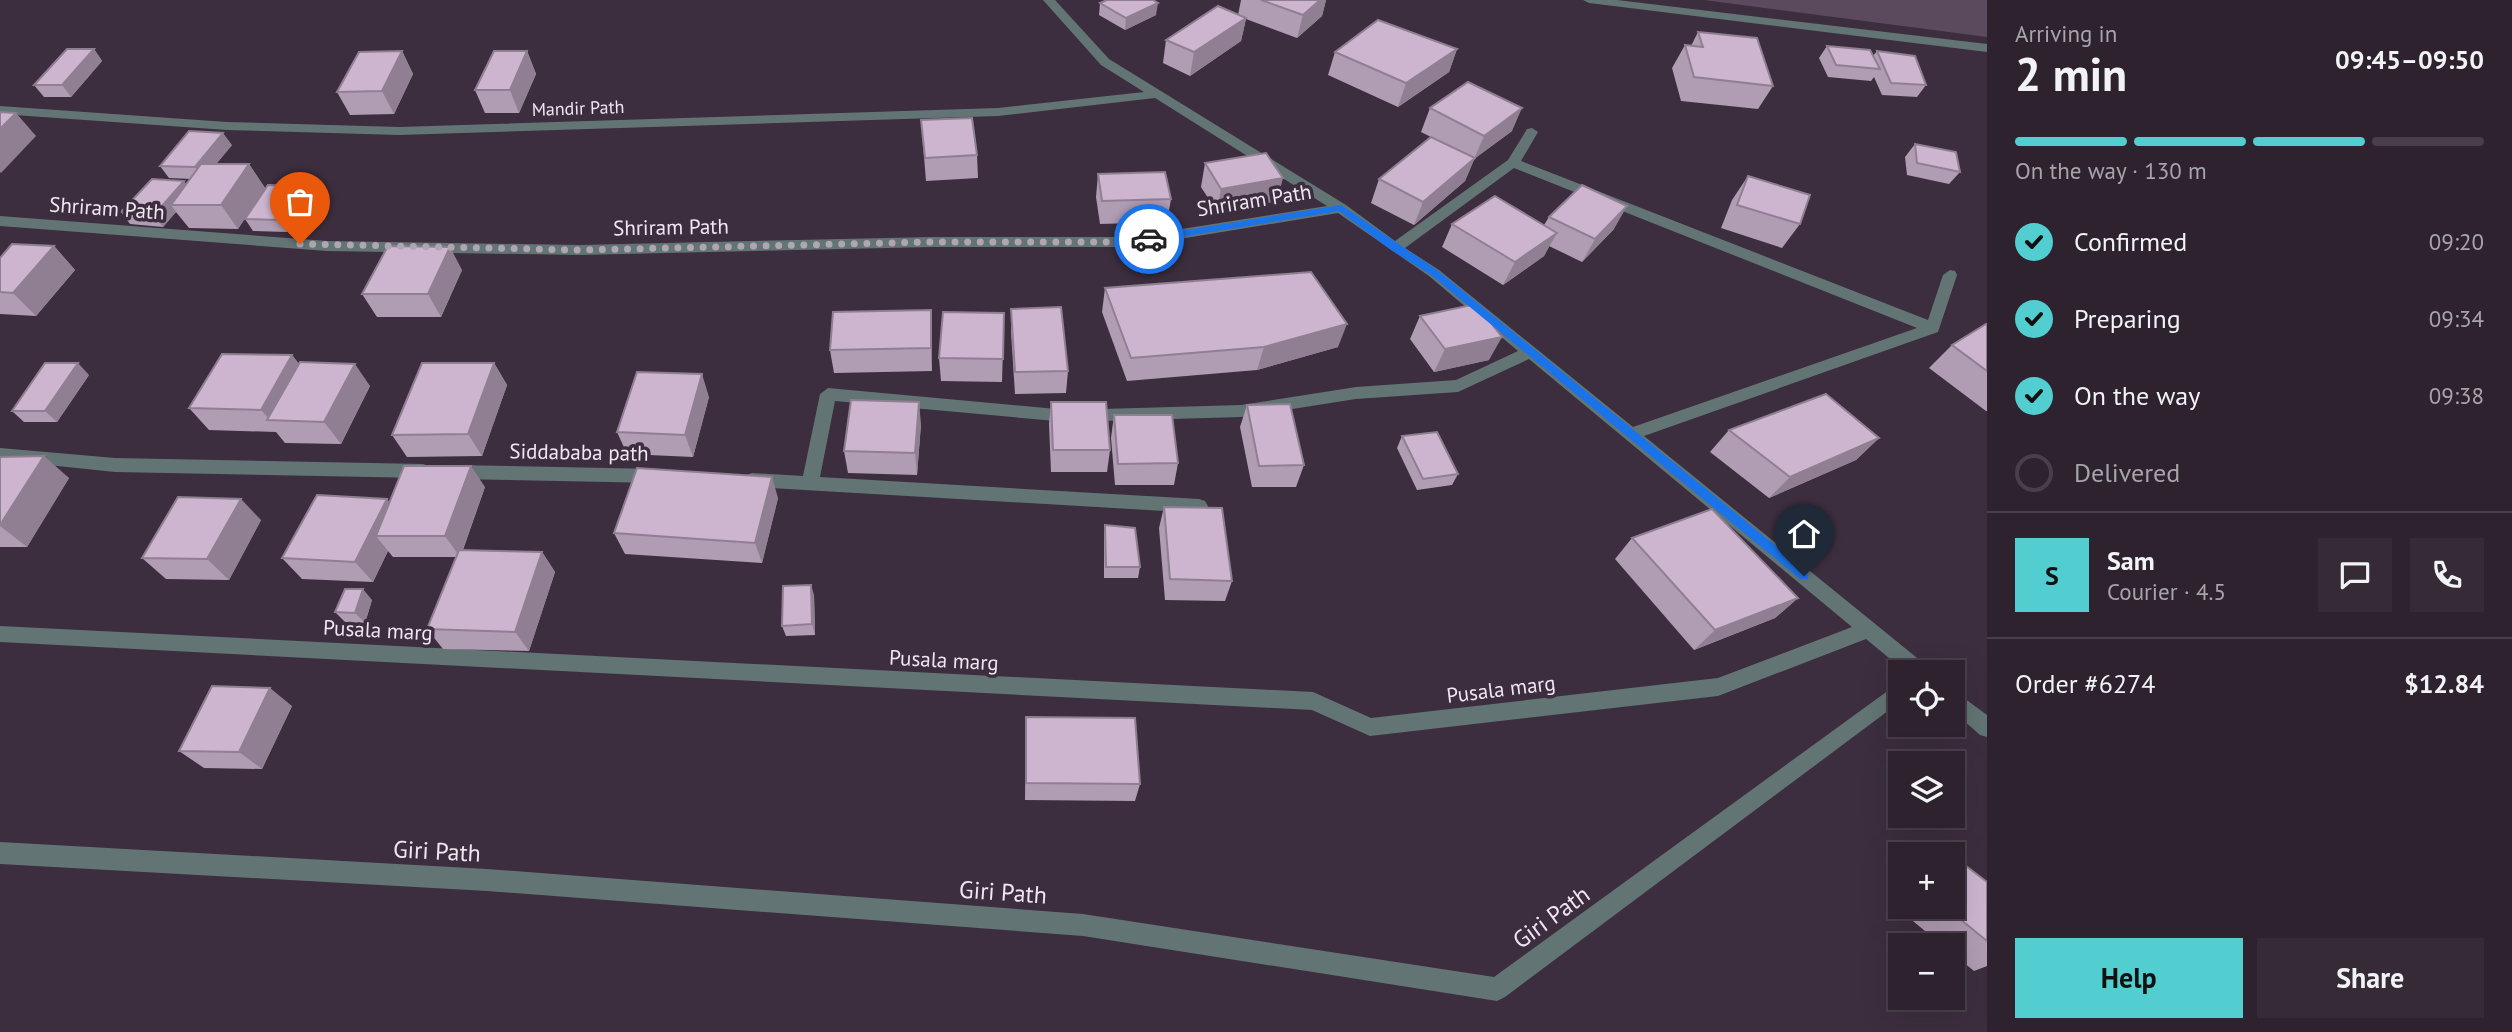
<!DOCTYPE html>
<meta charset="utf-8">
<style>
body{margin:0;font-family:"PT Sans",sans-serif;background:#352a36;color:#f1f3f6;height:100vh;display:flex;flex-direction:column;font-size:26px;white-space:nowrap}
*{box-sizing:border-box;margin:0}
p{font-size:23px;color:#a7a4aa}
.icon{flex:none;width:38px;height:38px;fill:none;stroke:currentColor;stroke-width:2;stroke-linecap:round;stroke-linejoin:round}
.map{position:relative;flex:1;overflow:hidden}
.side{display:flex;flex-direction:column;background:#2d222e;width:525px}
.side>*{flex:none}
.tools{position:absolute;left:1888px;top:660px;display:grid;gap:14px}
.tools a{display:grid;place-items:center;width:77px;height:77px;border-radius:0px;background:#2d222e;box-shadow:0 7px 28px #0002,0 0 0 2px #483f4a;font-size:35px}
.pin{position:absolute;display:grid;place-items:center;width:60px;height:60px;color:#fff;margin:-72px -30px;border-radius:50% 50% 50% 0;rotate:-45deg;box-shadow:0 0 7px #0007}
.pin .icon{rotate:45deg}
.courier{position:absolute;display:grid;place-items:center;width:70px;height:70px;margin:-35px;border:5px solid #1a73e8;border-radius:50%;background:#fff;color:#222;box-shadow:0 2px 9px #0007}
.head em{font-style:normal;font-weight:800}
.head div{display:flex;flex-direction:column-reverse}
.head{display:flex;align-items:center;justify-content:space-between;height:119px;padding:0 28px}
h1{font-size:46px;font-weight:800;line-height:52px}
.bar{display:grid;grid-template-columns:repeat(4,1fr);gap:10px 7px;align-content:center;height:84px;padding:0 28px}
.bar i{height:9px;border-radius:5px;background:#483f4a}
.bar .current{background:#52cdd0}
.bar p{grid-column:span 4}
.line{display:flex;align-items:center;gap:18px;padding:0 28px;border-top:2px solid #483f4a}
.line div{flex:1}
.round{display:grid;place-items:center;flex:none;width:74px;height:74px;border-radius:0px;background:#352a36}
ol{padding:0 28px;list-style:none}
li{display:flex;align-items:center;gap:21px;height:77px}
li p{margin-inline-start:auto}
li .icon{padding:7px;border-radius:50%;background:#52cdd0;color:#111;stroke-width:4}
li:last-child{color:#a7a4aa}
li i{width:38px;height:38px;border:4px solid #483f4a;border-radius:50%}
.cta{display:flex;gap:14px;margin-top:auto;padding:14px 28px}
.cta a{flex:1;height:80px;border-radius:0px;background:#52cdd0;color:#111;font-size:28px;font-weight:800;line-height:80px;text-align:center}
.cta a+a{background:#352a36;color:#f1f3f6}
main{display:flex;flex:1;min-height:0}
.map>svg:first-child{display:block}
</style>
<main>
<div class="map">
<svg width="1987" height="1032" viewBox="0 0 1987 1032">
<rect width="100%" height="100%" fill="#3c2e3e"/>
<!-- green -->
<polygon fill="#5b4a5d" points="1704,0 1987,0 1987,37"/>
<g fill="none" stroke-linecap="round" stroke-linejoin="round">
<!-- minor -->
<g fill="#637474" fill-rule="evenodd">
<path d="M1043 0H1055L1109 59 1346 205 1395 241 1508 160 1527 129 1532 128 1538 132 1521 161 1928 320 1943 275 1950 270 1955 271 1957 275 1938 332 1644 436 1927 666 1930 672H1906L1866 639 1718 696 1370 736 1312 710 0 642V626L1313 692 1371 718 1718 678 1852 627 1529 359 1458 392 1356 399 1241 417 1067 422 835 401 820 477 1199 499 1205 501 1208 506 1205 511 1199 513 752 487 746 485 743 480 746 475 752 473 803 476 820 394 828 388 1067 410 1241 405 1356 387 1456 380 1518 351 1429 276 1338 213 1131 247H932L580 255 327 251 0 226V216L327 241 580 245 932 237H1131L1327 206 1155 98 998 116 399 135 227 130 0 114V106L227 122 399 127 998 108 1144 92 1101 65ZM1514 168 1917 328 1633 427 1439 270 1405 248Z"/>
<polygon points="1583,0 1617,0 1987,44 1987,52 1589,3"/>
<polygon points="0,448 115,458 423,464 429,466 431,471 429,476 423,478 115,472 0,460"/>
<polygon points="454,465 657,469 663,471 666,476 663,481 657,483 454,479 448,477 446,472 448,467"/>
<polygon points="1900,682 1900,702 1505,997 1497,1001 1083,936 487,891 0,864 0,842 487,869 1083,914 1494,977"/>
<polygon points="1953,690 1987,715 1987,737 1980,735 1953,711"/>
</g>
</g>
<!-- wall -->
<g fill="#b09cb3">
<polygon points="1241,0 1326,0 1322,16 1297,38 1246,19 1241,41 1190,76 1163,63 1166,40 1238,15"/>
<polygon points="1100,3 1156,15 1125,30 1099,15"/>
<polygon points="1698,32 1773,86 1758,109 1681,101 1672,68 1685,45 1691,46"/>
<polygon points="1827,46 1873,56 1877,51 1926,85 1917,97 1882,95 1874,77 1871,81 1828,77 1819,58"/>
<polygon points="94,49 102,61 71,97 44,97 34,85"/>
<polygon points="1457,49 1449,72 1398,107 1328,75 1335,52"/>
<polygon points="402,51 413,74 394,114 350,115 337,92"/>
<polygon points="527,51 536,74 519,113 485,113 475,90"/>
<polygon points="1430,108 1512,131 1474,159 1465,181 1414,225 1371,203 1379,179 1437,140 1421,132"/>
<polygon points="921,120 977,155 978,178 926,181"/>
<polygon points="1915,144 1960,172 1949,184 1907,175 1905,157"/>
<polygon points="232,145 216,164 249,164 265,188 238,229 189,228 176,212 163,227 130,224 121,212 186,184 191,179 169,178 160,166"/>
<polygon points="1205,163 1277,201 1217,212 1201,187"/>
<polygon points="1098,174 1171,199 1167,222 1100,224 1096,197"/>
<polygon points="1748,176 1800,224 1782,248 1721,228 1732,200"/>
<polygon points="302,186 309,198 287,232 253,231 245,219"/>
<polygon points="1549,217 1614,229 1582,262 1549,246 1544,256 1503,285 1442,247 1452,224 1544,225"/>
<polygon points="54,246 75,270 36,316 0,314 0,258"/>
<polygon points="462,270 441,317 377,317 362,294"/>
<polygon points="1105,288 1338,347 1257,370 1127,381 1102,312"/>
<polygon points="1011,309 1068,371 1066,393 1015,394 1011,332"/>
<polygon points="931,310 932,371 834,373 830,350"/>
<polygon points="1004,313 1002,382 941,381 939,358"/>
<polygon points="1420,316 1489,360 1434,372 1410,339"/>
<polygon points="1987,325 1987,411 1986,411 1929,368 1952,345"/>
<polygon points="292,355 299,364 370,386 341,444 285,443 276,432 209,430 189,408"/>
<polygon points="494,363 507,385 482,456 407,457 392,435"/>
<polygon points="89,375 57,422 24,422 12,411"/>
<polygon points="709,397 693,457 627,454 617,432"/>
<polygon points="1051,402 1110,450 1107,472 1051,472 1049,424"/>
<polygon points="1247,405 1304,465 1296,487 1252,487 1240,427"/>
<polygon points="1114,415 1178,463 1174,485 1115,485 1111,438"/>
<polygon points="921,424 917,475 848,473 844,451"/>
<polygon points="1729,430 1879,438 1856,460 1769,498 1710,452"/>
<polygon points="1402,436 1458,474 1452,485 1417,490 1397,448"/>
<polygon points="0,457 69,478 27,547 0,547"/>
<polygon points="485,487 463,550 542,552 555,572 529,651 443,649 427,629 456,557 393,557 388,551 373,582 302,579 282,558 387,499 389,502"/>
<polygon points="778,498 762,563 625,554 614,533"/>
<polygon points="1164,507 1232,581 1225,601 1165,600 1159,528"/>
<polygon points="261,520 229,580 166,579 142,558"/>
<polygon points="1105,525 1140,567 1138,578 1104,578 1104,536"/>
<polygon points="1632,538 1798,598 1775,618 1694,650 1615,559"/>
<polygon points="814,595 815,635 786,636 782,626"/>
<polygon points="372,600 365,623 345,622 335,612"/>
<polygon points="292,706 262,769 204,768 179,751"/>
<polygon points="1026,717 1140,784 1135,801 1025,800"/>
<polygon points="1987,882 1987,966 1974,971 1953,954 1953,945 1942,945 1891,903 1900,891 1900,906 1953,906"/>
</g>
<!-- shaded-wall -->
<g fill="#907f92">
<polygon points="1320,0 1326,0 1322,16 1297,38 1303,15"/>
<polygon points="1158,3 1156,15 1125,30 1126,18"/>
<polygon points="1246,18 1241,41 1190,76 1194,52"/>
<polygon points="94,49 102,61 71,97 62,85"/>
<polygon points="1457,49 1449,72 1398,107 1406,83"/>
<polygon points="402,51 413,74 394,114 382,91"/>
<polygon points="527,51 536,74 519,113 510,90"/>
<polygon points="1522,108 1512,131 1474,159 1484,136"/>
<polygon points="16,113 36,136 1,173 0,172 0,129"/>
<polygon points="223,133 232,145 204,179 195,167"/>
<polygon points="1475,158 1465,181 1414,225 1423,202"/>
<polygon points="249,164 265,188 238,229 221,205"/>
<polygon points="1283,178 1277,201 1217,212 1221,189"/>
<polygon points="184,181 193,193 171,205 176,212 163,227 154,215"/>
<polygon points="302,186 309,198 287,232 279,220"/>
<polygon points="1627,206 1614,229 1582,262 1595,239"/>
<polygon points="1557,233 1544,256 1503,285 1515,262"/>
<polygon points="54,246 75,270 36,316 13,293"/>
<polygon points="450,247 462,270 441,317 428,294"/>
<polygon points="931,310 932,333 932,371 931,348"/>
<polygon points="1347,324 1338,347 1257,370 1264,347"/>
<polygon points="1502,337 1489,360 1434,372 1445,349"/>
<polygon points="292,355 309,378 271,421 261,410"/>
<polygon points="78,363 89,375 57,422 45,411"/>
<polygon points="494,363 507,385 482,456 468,434"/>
<polygon points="355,364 370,386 341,444 324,422"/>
<polygon points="702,374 709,397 693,457 685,435"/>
<polygon points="919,402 921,424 917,475 915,453"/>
<polygon points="1879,438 1856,460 1769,498 1790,477"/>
<polygon points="44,456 69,478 27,547 0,526"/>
<polygon points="471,466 485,487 460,557 445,536"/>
<polygon points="772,477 778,498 762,563 755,543"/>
<polygon points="241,499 261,520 229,580 207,559"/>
<polygon points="387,499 403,520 376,536 388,551 373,582 355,562"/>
<polygon points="542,552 555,572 529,651 515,632"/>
<polygon points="811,585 814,595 815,635 812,624"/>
<polygon points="363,589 372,600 365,623 355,613"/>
<polygon points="1798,598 1775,618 1694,650 1715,630"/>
<polygon points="270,688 292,706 262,769 239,752"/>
</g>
<!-- building -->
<g fill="#cdb5d0" stroke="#907f92" stroke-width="2">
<polygon points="1107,0 1153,0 1158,3 1126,18 1100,3"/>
<polygon points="1261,0 1320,0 1303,15"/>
<polygon points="1218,6 1246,18 1194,52 1166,40"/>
<polygon points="1378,20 1457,49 1406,83 1335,52"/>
<polygon points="1698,32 1757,38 1773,86 1694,77 1685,45 1703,47"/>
<polygon points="1827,46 1870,50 1880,69 1836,65"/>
<polygon points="67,49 94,49 62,85 34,85"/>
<polygon points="402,51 382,91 337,92 359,52"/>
<polygon points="494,51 527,51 510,90 475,90"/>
<polygon points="1877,51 1915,56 1926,85 1891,83"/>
<polygon points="1468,82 1522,108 1484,136 1430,108"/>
<polygon points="0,112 16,113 0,129"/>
<polygon points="972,118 977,155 925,158 921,120"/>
<polygon points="189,131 223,133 195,167 160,166"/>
<polygon points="1431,137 1475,158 1423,202 1379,179"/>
<polygon points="1915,144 1956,152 1960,172 1917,163"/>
<polygon points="1266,153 1283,178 1221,189 1205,163"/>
<polygon points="201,164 249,164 221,205 171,205"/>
<polygon points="1165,172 1171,199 1102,201 1098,174"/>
<polygon points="1748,176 1810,195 1800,224 1737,205"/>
<polygon points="152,179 184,181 154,215 121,212"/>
<polygon points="268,185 302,186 279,220 245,219"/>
<polygon points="1582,185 1627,206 1595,239 1549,217"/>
<polygon points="1495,196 1557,233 1515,262 1452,224"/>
<polygon points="12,244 54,246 13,293 0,292 0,258"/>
<polygon points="388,246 450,247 428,294 362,294"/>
<polygon points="1311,272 1347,324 1264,347 1131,358 1105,288"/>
<polygon points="1476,304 1502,337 1445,349 1420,316"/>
<polygon points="1061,307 1068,371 1015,372 1011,309"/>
<polygon points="931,310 931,348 830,350 833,312"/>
<polygon points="943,312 1004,313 1003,359 939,358"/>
<polygon points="1986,324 1987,325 1987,371 1952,345"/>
<polygon points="222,354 292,355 261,410 189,408"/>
<polygon points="300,362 355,364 324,422 267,420"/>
<polygon points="45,363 78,363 45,411 12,411"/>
<polygon points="422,363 494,363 468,434 392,435"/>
<polygon points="637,372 702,374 685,435 617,432"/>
<polygon points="1826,394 1879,438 1790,477 1729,430"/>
<polygon points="851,400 919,402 915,453 844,451"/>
<polygon points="1051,402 1106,402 1110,450 1053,450"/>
<polygon points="1290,404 1304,465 1259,466 1247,405"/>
<polygon points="1114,415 1172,415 1178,463 1118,464"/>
<polygon points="1437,432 1458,474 1423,479 1402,436"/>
<polygon points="44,456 0,525 0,457"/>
<polygon points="404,466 471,466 445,536 376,536"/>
<polygon points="637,468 772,477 755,543 614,533"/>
<polygon points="317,495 387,499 355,562 282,558"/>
<polygon points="178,497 241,499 207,559 142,558"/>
<polygon points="1164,507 1222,508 1232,581 1170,579"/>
<polygon points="1712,509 1798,598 1715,630 1632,538"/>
<polygon points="1105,525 1135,528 1140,567 1106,567"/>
<polygon points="459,550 542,552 515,632 427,629"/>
<polygon points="811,585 812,624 782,626 783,586"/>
<polygon points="345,589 363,589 355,613 335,612"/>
<polygon points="212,686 270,688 239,752 179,751"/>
<polygon points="1026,717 1135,718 1140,784 1026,783"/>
<polygon points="1953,856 1987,882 1987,941 1944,906 1953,906"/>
</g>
<!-- route -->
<polygon fill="#1a73e8" points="1341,205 1437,270 1808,572 1808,579 1800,579 1431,275 1391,250 1339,211 1149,242 1145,239 1149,236"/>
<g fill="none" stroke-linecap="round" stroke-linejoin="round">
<!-- done -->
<polyline stroke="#b0a6b2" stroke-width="7" stroke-dasharray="0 12.6" points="300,244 580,250 932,242 1131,242 1149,239"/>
</g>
<g text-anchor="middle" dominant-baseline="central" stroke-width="7" stroke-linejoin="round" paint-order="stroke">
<!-- far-street labels -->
<g font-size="18" fill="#efe6f0" stroke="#3c2e3e">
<text transform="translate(578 108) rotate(-2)">Mandir Path</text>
</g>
<!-- street labels -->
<g font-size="21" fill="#efe6f0" stroke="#3c2e3e">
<text transform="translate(1254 200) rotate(-9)">Shriram Path</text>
<text transform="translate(107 208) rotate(4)">Shriram Path</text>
<text transform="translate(671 227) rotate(-1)">Shriram Path</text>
<text transform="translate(579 452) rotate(1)">Siddababa path</text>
<text transform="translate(378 630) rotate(3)">Pusala marg</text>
<text transform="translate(944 660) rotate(3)">Pusala marg</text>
<text transform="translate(1501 689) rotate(-7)">Pusala marg</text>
</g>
<!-- near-street labels -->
<g font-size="24" fill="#efe6f0" stroke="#3c2e3e">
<text transform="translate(437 851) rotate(3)">Giri Path</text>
<text transform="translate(1003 892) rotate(4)">Giri Path</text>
<text transform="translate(1551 917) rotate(-36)">Giri Path</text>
</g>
</g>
</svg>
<div class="tools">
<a><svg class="icon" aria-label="locate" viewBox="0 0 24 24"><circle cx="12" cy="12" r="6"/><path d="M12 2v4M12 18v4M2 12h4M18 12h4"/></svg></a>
<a><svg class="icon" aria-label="layers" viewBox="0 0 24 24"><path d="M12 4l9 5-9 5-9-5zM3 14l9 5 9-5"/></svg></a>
<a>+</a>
<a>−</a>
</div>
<div class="pin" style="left:300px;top:244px;background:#ea580c"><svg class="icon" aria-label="bag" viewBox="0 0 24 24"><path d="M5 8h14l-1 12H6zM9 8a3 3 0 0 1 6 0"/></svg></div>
<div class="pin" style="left:1804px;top:576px;background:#1f2937"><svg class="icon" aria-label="home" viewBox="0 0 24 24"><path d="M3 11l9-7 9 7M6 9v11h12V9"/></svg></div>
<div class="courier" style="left:1149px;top:239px"><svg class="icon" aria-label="car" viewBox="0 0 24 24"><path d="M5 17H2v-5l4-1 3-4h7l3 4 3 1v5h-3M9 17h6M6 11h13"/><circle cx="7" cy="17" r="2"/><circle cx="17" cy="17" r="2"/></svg></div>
</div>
<section class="side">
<div class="head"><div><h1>2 min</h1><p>Arriving in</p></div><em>09:45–09:50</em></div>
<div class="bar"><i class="current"></i><i class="current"></i><i class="current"></i><i></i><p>On the way · 130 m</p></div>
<ol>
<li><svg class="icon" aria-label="check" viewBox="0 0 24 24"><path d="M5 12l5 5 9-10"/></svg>Confirmed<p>09:20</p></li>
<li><svg class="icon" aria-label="check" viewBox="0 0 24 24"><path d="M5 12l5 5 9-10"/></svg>Preparing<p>09:34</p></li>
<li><svg class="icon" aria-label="check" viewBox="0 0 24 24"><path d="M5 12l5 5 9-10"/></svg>On the way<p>09:38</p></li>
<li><i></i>Delivered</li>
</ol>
<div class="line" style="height:126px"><b class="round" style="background:#52cdd0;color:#111">S</b><div><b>Sam</b><p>Courier · 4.5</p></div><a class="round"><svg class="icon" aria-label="chat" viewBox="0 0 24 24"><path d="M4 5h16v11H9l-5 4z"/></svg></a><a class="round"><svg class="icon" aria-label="phone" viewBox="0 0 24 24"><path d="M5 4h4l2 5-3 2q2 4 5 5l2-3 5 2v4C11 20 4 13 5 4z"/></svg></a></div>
<div class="line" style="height:91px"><div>Order #6274</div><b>$12.84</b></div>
<div class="cta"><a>Help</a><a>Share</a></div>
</section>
</main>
